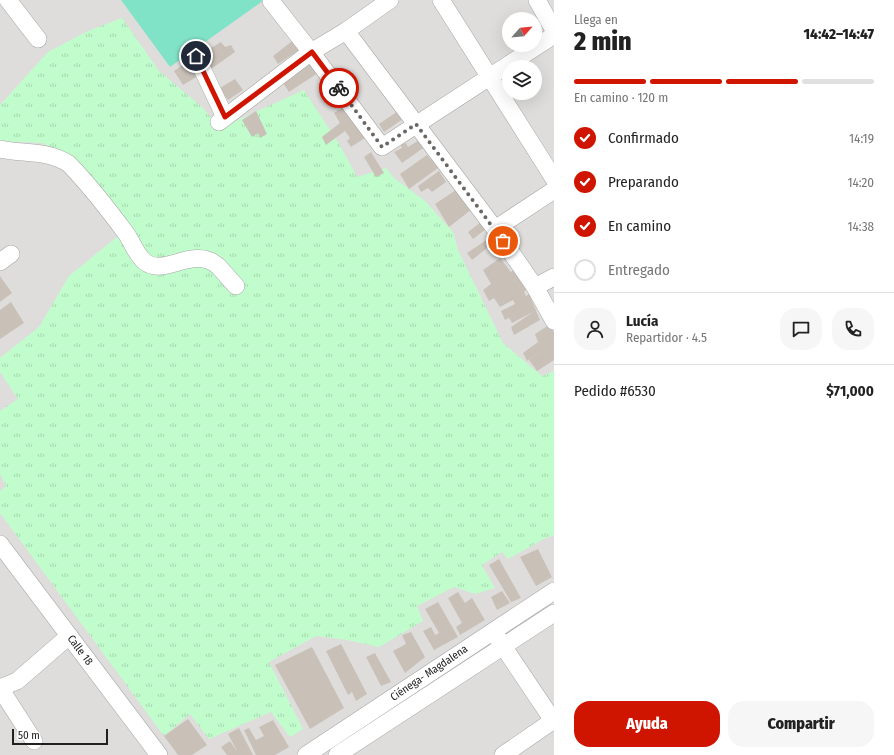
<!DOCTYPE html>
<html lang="es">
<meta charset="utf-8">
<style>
body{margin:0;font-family:"Fira Sans Condensed",sans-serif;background:#f6f6f6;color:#222;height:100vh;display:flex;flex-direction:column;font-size:15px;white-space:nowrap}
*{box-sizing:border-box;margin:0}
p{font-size:13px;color:#767676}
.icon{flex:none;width:22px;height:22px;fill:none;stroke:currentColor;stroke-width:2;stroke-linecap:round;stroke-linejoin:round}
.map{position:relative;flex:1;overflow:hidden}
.details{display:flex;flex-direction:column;background:#fff;width:340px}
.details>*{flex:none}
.needle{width:26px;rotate:63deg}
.buttons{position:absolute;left:502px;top:12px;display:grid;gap:8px}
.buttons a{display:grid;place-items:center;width:40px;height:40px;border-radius:50%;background:#fff;box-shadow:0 4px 16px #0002;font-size:20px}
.scale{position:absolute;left:12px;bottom:10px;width:96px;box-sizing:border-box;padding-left:4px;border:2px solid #202020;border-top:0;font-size:11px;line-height:14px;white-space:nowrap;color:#202020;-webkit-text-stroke:3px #fff;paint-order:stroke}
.pin{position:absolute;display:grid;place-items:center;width:34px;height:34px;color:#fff;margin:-17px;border:2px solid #fff;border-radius:50%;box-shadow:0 1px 4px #0007}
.courier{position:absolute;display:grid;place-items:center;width:40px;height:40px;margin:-20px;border:3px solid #cf1500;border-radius:50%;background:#fff;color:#222;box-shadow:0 1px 5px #0007}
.overview em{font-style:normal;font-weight:800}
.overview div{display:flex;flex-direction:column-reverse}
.overview{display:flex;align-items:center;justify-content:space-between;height:68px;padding:0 20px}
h1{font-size:26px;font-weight:800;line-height:30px}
.bar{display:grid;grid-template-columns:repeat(4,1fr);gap:6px 4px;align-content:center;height:48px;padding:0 20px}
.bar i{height:5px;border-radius:3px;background:#e0e0e0}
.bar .active{background:#cf1500}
.bar p{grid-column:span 4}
.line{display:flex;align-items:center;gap:10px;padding:0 20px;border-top:1px solid #e0e0e0}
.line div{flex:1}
.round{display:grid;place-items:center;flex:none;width:42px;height:42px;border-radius:16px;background:#f6f6f6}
ol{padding:0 20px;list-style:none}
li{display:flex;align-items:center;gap:12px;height:44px}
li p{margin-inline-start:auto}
li .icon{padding:4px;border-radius:50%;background:#cf1500;color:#fff;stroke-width:4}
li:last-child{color:#767676}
li i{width:22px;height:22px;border:2px solid #e0e0e0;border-radius:50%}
.button{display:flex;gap:8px;margin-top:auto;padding:8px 20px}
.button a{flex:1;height:46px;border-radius:16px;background:#cf1500;color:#fff;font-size:16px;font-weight:800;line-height:46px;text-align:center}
.button a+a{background:#f6f6f6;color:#222}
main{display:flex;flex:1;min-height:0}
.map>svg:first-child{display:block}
</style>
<main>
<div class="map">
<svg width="554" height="755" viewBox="0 0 554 755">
<defs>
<pattern id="park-tufts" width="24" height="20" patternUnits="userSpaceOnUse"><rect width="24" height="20" fill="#c1fccc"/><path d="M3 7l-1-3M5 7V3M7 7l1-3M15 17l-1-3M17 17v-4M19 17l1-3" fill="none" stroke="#a6d8af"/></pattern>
</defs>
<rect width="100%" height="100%" fill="#f1eee5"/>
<!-- residential -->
<path fill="#dedddc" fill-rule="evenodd" d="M0 0H554V755H0ZM509 19H535V45H509ZM509 67H535V93H509Z"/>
<!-- park -->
<polygon fill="url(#park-tufts)" points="122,18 159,71 202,107 220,128 304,90 341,147 357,177 386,168 394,178 425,201 453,232 458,250 503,343 542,376 554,371 554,535 542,540 508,559 502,552 482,565 495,588 475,594 454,587 417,606 423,621 379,647 347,640 316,636 269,662 303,729 290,737 271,712 209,739 190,714 164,736 0,513 0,491 6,486 0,474 0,411 18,399 0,372 0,358 39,327 69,276 128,228 75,158 42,143 0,141 0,105 48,52 88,31"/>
<!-- pitch -->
<polygon fill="#80e3c7" points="121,0 264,0 170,67"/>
<!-- building -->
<g fill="#c9c1b8">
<polygon points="296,38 302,48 278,64 273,56"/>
<polygon points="221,42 225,47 231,45 235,52 211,69 201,54"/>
<polygon points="190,60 200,75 183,85 174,71"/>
<polygon points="315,61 321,71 289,92 283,83"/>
<polygon points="235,79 243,90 228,100 220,88"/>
<polygon points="348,104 368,136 351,147 347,141 350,138 345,131 326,145 322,137 340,123 334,113"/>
<polygon points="256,111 267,134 260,138 258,133 252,137 242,120"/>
<polygon points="398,111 403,119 384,132 379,124"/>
<polygon points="421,139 426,146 402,163 394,152 402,148 401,145 406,143 408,147"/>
<polygon points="371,152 384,173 376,177 364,157"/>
<polygon points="427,155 438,168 409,189 400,174"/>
<polygon points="439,171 446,182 432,192 428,188 421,192 418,186"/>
<polygon points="459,188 472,209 449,227 435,204"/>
<polygon points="481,222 486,229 473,239 468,232"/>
<polygon points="488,239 492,244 472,260 467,253"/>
<polygon points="500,258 511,272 514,270 526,290 524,292 526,296 529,294 540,320 514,335 511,327 533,312 512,323 509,318 505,320 501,311 515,304 513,300 500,307 494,298 489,301 483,290 491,284 483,270"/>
<polygon points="0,276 12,293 0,302"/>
<polygon points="11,302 24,323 0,339 0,310"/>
<polygon points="549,325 554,332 554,360 537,371 529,360 546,348 527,361 523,353 538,342 535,334"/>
<polygon points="538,549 552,577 536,586 520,557"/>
<polygon points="499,559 521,598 511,602 489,565"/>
<polygon points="502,591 510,603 497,610 491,597"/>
<polygon points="458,592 465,603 472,598 485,620 460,635 456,627 462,623 448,598"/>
<polygon points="438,602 458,637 434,650 423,631 431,627 435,635 439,633 425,609"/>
<polygon points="411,632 425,657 405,673 393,651 406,644 402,635"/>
<polygon points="341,644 367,694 356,701 352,692 348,695 326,651"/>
<polygon points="312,647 344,708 310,729 275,665"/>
<polygon points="375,653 391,682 381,686 366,657"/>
<polygon points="188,719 207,745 192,755 178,755 164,736"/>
<polygon points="273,720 289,747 275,755 256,755 244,730 249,728 256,740 264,736 259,727"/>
<polygon points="239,728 253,755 227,755 221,747 230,741 238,753 228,734"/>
</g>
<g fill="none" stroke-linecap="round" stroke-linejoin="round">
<defs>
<g id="minor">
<polyline points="8,0 38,39"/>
<polyline points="441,0 554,179"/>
<polyline points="537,0 554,30"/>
<polyline points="271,1 311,52 382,147 554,35"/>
<polyline points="346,31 495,229 535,287 554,321"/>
<polyline points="196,56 225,117"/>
<polyline points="219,122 311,52 346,31 390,0"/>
<path d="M0 149C23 154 48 150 69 164 89 185 108 209 125 232 132 241 136 255 145 262 165 277 193 245 218 266 224 272 230 280 236 286"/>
<polyline points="495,229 554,190"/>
<polyline points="0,262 11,254"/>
<polyline points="535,287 554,277"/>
<polyline points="0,544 159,755"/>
<polyline points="497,637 554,722"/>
<polyline points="0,688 17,681 69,636"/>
<polyline points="0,688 34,741"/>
<polyline points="306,755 554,591"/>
<polyline points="337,755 554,613"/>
<polyline points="503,755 554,720"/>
</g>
</defs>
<!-- minor casing -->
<use href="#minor" stroke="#a7a7a7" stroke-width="18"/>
<!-- minor -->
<use href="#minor" stroke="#fff" stroke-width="17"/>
</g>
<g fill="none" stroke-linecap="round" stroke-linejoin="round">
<!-- done -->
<polyline stroke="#696865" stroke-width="4" stroke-dasharray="0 7.2" points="339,88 382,147 416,124 503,241"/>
<!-- route -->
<polyline stroke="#cf1500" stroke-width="5" points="196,56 225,117 312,52 339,88"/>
</g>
<g text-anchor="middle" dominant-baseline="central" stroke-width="3.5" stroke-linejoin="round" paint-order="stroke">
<!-- street labels -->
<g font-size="11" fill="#202020" stroke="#fff">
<text transform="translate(80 650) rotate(53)">Calle 18</text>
<text transform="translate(429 673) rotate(-34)">Ciénega- Magdalena</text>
</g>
</g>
</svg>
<div class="buttons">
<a><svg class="needle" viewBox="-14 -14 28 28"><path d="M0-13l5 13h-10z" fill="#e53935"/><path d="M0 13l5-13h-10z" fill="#767676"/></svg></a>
<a><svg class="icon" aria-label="layers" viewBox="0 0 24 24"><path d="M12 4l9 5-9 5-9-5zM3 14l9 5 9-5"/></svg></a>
</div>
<div class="scale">50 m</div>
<div class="pin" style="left:503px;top:241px;background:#ea580c"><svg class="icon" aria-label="bag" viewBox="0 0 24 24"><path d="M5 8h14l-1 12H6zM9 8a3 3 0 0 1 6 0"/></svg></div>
<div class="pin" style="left:196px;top:56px;background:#1f2937"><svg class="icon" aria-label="home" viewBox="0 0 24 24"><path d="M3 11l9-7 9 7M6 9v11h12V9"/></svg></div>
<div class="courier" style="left:339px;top:88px"><svg class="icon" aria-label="bike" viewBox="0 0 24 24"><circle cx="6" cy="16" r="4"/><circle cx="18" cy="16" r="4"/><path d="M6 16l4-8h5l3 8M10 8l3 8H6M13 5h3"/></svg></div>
</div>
<section class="details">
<div class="overview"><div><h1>2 min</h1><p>Llega en</p></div><em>14:42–14:47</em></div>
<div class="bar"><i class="active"></i><i class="active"></i><i class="active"></i><i></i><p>En camino · 120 m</p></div>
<ol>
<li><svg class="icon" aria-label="check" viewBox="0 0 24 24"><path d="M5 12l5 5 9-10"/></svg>Confirmado<p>14:19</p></li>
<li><svg class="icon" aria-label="check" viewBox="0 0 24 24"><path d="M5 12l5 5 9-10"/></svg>Preparando<p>14:20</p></li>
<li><svg class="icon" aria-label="check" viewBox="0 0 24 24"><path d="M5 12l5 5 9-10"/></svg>En camino<p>14:38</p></li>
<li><i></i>Entregado</li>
</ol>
<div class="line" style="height:72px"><a class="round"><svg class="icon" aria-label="person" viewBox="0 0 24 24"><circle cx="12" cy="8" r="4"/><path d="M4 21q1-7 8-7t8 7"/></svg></a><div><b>Lucía</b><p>Repartidor · 4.5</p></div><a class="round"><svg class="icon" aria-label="chat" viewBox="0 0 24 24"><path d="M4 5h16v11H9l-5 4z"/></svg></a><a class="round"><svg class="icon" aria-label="phone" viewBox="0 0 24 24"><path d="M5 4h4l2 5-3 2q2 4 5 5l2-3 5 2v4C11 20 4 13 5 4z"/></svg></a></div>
<div class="line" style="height:52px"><div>Pedido #6530</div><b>$71,000</b></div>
<div class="button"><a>Ayuda</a><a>Compartir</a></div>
</section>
</main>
